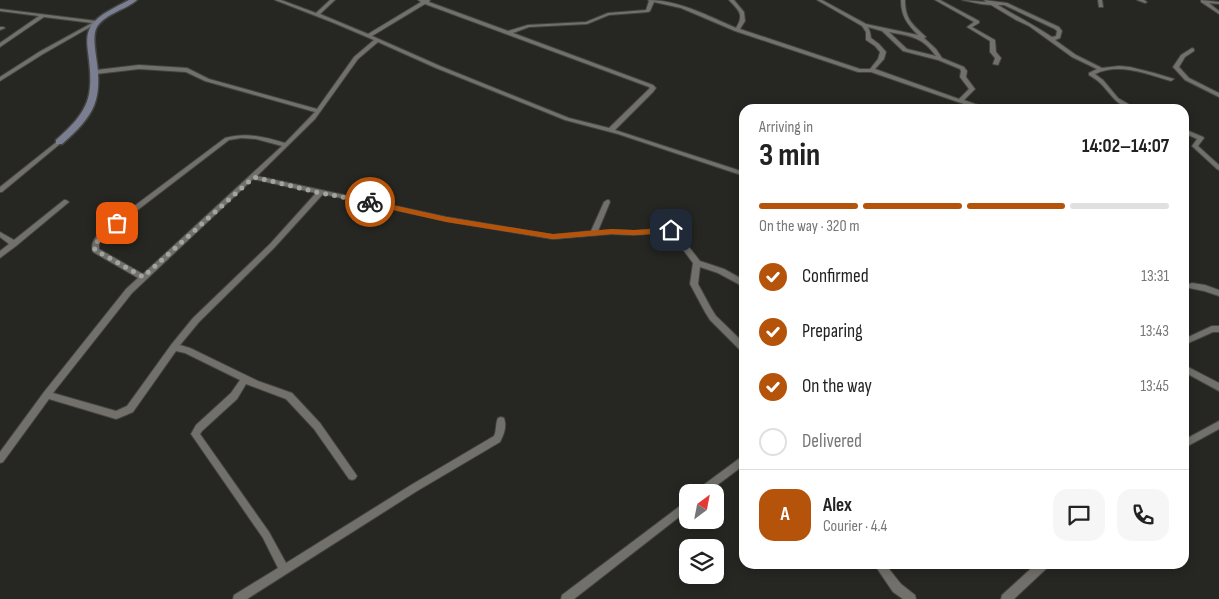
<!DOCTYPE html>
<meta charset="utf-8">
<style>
body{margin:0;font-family:"Sofia Sans Condensed",sans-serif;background:#f6f6f6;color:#222;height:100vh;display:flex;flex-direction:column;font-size:19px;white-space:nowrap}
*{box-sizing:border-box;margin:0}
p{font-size:16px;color:#767676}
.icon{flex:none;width:28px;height:28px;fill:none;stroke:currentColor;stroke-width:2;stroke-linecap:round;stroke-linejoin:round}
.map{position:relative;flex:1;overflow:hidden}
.panel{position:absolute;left:739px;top:104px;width:450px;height:465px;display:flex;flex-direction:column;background:#fff;border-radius:15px;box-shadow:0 2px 12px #0003}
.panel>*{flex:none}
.needle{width:32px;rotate:32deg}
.fabs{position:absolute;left:679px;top:484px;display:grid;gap:10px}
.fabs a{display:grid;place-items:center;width:45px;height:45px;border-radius:10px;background:#fff;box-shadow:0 2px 12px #0003;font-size:25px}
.pin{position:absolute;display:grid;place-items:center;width:42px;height:42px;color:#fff;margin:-21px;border-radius:10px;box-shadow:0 2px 8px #0006}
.courier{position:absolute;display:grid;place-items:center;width:50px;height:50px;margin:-25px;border:4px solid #b45309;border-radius:50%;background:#fff;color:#222;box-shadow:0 1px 6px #0007}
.overview em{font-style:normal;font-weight:700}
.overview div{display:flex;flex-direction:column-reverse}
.overview{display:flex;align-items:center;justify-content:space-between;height:85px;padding:0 20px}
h1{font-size:32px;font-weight:700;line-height:38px}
.bar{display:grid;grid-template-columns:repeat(4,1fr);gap:8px 5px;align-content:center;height:60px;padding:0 20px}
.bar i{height:6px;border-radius:4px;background:#e0e0e0}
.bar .active{background:#b45309}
.bar p{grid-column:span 4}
.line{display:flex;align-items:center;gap:12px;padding:0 20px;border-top:1px solid #e0e0e0}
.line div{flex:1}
.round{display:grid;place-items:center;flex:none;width:52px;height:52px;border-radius:15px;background:#f6f6f6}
ol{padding:0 20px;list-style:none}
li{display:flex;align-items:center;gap:15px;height:55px}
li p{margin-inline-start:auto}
li .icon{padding:5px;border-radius:50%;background:#b45309;color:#fff;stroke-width:4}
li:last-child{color:#767676}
li i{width:28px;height:28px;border:2px solid #e0e0e0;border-radius:50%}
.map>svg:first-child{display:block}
</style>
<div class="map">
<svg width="1219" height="599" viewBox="0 0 1219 599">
<rect width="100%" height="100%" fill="#262622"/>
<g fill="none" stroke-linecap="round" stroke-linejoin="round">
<defs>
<g id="street">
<path d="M275 0H281L316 13 330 0H335L320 14 368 34 421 2 418 0H430L429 2 508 31 528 25 586 22 608 13 646 10 649 1 648 0C679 0 708 16 736 28 745 14 738 10 729 0H734L744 12 745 21 740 29 860 69H870L878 59 880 52 875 46 866 40V32L862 26 817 0H822L866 24 918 35C907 24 901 16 901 0H905C905 19 912 24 925 36L926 37 924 38 936 49 942 58 964 67 967 71 966 77 975 89 964 100 989 109H979L958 102 871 72H858L735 31 681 8 654 2 650 11 648 12 609 15 587 24 529 27 513 33 653 85 656 88 653 92 615 130 744 172V176L618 134 565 120 436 68 378 42 358 59 315 119 257 176 446 217 553 235 591 231 604 202 607 200H609L610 202 598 231 611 230 634 231 667 228 665 225 666 223H670L700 261 724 269 744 280V287L718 273 700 267 698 284 711 308 716 316 744 343V352L741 351 710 320 705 312 690 284 693 263 670 232 634 235 611 234 553 239 446 221 323 194 274 248 199 322 180 345 190 348 258 381 292 393 320 423 355 473 357 476 355 479 352 480 349 479 314 429 286 399 246 384 237 399 202 431 200 434 269 532 286 563 411 485 494 436C497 430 495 424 498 418L501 417 504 418C507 427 504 434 500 442L417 491 247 599H233L234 595 278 568 263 538 191 434 196 425 231 393 240 380 185 353 176 351 133 412 119 418 116 419 49 399 3 462 0 463V452L44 392 126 289 138 278 93 252C90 243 95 238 101 231L225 138C246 132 265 137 285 143L315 112 205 81 186 72 139 69 96 74 93 72 96 70 139 65 187 68 209 79 317 109 354 57 374 40 334 23ZM425 4 649 87 650 88 609 128 569 118 440 66 372 36ZM868 27 882 31 903 51 938 60 960 69 961 71 960 77 969 89 959 99 875 69 884 59 886 52 879 44 871 38 870 32ZM889 32C911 36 922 37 936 56L907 49ZM241 138 256 139 282 146 143 274 99 249V243L105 235 229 140ZM253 179 316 193 270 244 193 318 171 345 127 406 116 411 53 393 132 293Z"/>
<polygon points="935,0 940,0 979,21 979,23 972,27 995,40 996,52 1001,58 998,65 993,64 995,58 990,52 990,41 967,27 974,22"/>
<path d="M962 0 986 2 984 0 1007 3 1059 27 1062 31 1060 38 1055 40 1076 55 1102 68 1119 66 1130 67 1154 73 1174 79 1171 81C1148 74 1118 62 1095 74L1103 80 1118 98 1137 109C1117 109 1112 94 1099 82 1096 79 1092 77 1089 75V73L1097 69 1072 57 1029 26 1016 20 991 5 981 4ZM998 5H1004L1055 29 1057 31 1056 36 1052 37C1034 25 1016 16 998 5Z"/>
<polygon points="1098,0 1102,0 1103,7 1099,7"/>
<polygon points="1137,0 1144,0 1147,2 1145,3"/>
<polygon points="1201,0 1219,2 1219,4 1209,3 1219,11 1219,14 1201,2"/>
<polygon points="0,9 97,21 99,22 43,54 0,81 0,77 39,52 92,23 44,17 0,47 0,43 39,16 0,11"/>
<polygon points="0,27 3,27 5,28 0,30"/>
<polygon points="1192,48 1194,49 1194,51 1185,57 1179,67 1189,78 1219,93 1219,97 1185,80 1173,67 1181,55"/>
<polygon points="1184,129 1203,137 1204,138 1198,146 1219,165 1219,170 1217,169 1193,147 1192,146 1197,139 1184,133"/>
<polygon points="59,140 61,141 61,143 2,192 0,192 0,187"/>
<polygon points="64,200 66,200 69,202 16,246 0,258 0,251 9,244 0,237 0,232 14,240"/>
<polygon points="1192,283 1205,285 1219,290 1219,296 1204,291 1189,288 1188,286 1189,284"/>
<polygon points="1212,326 1219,326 1219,332 1213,332 1184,345 1184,339"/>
<polygon points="1184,365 1219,383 1219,391 1184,372"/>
<polygon points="1219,421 1219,429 1184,448 1184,440"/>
<polygon points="744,455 744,465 708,492 697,492 698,489"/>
<polygon points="688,500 688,510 574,599 561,599 562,595"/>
<polygon points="874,564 885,564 901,584 915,595 916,599 903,599 893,592"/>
<polygon points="1036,564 1048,564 1047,568 1014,599 1001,599 1002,595"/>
</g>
<path id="secondary" d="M129 0H137C126 10 103 14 96 29 93 37 95 47 96 56 103 100 95 115 62 144H56V140C90 110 94 97 88 52 87 43 86 34 91 26 99 14 116 7 129 0Z"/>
</defs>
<!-- street casing -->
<use href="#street" stroke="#43433f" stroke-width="2"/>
<!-- secondary casing -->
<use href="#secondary" stroke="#43433f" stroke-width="3"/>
<!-- street -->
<use href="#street" fill="#71706b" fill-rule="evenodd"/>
<!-- secondary -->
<use href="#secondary" fill="#7b7d91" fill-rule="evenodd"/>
</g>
<!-- route -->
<polygon fill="#b45309" points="370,200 446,217 553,234 612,229 634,230 671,228 675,230 671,233 634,235 612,234 553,239 446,222 367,204 367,201"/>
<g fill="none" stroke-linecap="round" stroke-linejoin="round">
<!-- done -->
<polyline stroke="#a3a39f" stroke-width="5" stroke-dasharray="0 9" points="117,223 104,233 94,246 95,250 143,277 254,177 320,193 370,202"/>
</g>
</svg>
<div class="fabs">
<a><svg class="needle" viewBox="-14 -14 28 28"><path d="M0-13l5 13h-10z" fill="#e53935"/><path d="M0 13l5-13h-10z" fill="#767676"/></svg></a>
<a><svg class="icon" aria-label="layers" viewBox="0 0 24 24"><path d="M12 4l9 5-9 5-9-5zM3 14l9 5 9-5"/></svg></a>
</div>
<div class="pin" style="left:117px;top:223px;background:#ea580c"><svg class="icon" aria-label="bag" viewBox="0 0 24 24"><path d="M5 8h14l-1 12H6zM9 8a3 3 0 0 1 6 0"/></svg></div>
<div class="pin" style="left:671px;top:230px;background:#1f2937"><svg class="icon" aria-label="home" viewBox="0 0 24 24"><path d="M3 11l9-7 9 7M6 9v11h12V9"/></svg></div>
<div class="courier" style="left:370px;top:202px"><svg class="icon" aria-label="bike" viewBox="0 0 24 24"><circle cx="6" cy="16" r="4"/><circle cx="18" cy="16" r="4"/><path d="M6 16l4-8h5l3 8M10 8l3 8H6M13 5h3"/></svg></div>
<section class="panel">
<div class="overview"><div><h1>3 min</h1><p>Arriving in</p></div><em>14:02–14:07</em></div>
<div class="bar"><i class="active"></i><i class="active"></i><i class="active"></i><i></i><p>On the way · 320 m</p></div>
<ol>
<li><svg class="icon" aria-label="check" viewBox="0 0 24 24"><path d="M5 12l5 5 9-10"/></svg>Confirmed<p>13:31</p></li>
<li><svg class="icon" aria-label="check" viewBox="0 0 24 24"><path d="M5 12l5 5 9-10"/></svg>Preparing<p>13:43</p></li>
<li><svg class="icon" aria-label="check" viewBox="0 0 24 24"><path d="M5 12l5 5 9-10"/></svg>On the way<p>13:45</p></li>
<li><i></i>Delivered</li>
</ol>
<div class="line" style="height:90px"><b class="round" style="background:#b45309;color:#fff">A</b><div><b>Alex</b><p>Courier · 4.4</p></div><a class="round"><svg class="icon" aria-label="chat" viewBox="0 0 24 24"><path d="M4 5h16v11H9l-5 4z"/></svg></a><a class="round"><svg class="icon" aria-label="phone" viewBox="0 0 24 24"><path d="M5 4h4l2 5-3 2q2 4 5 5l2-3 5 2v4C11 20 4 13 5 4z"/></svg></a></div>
</section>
</div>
